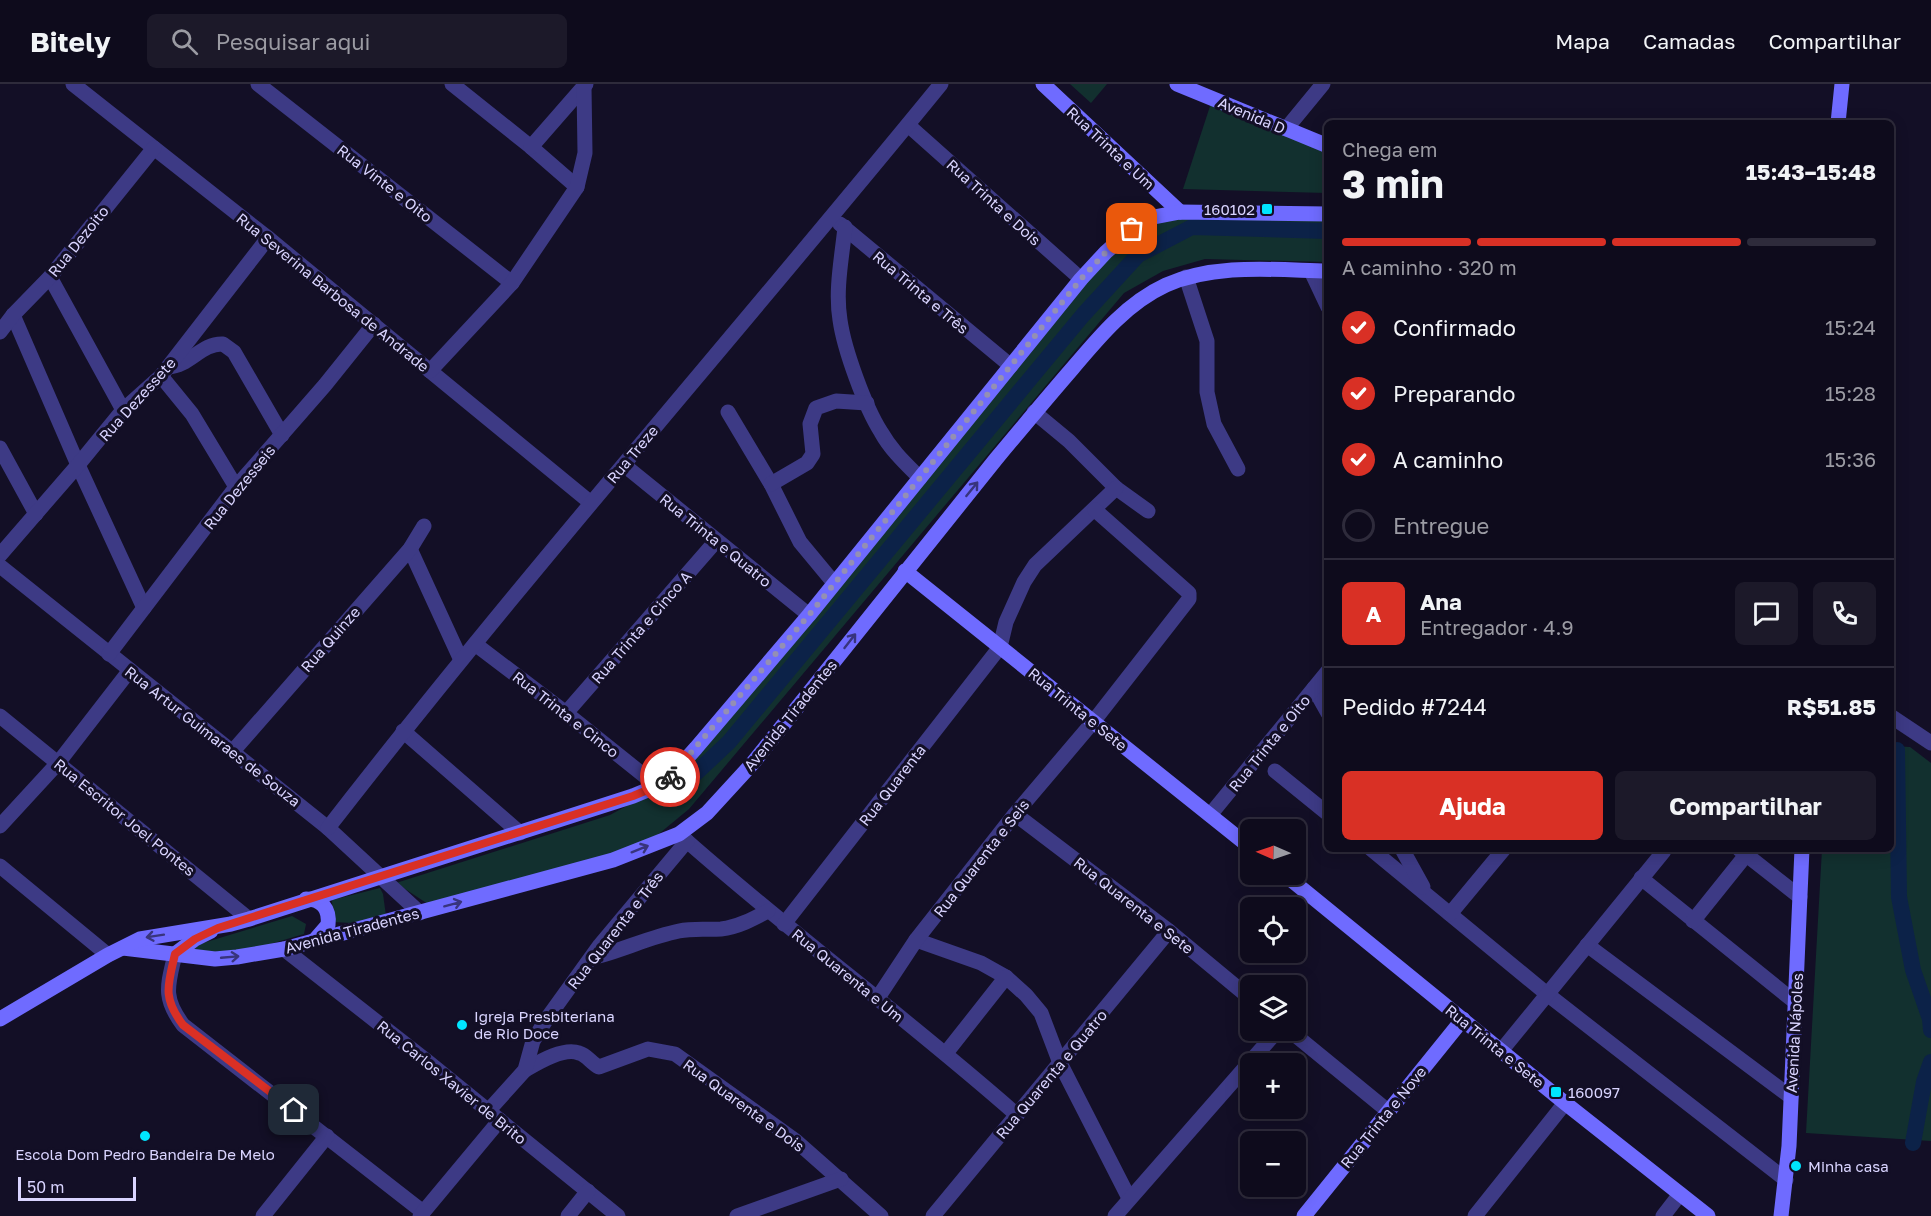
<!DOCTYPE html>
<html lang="pt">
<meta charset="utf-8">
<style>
body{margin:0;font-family:"Golos Text",sans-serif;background:#1c1929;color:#f1f3f6;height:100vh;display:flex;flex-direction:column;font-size:22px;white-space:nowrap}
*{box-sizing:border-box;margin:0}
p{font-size:20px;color:#9b9ba3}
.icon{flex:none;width:33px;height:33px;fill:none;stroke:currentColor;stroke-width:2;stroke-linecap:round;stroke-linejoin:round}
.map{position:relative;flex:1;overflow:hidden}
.details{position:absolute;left:1324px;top:36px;width:570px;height:732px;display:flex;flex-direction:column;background:#0e0b1c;border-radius:9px;box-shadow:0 3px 15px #0003,0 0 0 2px #2e2b3b}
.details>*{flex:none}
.needle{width:39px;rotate:272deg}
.tools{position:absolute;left:1240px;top:735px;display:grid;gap:12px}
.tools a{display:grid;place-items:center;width:66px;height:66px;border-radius:9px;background:#0e0b1c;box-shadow:0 3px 15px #0003,0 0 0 2px #2e2b3b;font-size:30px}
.scale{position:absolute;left:18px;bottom:15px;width:118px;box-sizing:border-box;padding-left:6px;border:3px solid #d9d4ff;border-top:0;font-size:16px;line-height:21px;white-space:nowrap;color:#d9d4ff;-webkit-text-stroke:4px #130f26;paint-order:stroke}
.pin{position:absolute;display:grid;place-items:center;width:51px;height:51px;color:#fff;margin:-26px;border-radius:12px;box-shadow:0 3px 9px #0006}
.courier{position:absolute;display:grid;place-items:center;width:60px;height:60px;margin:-30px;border:4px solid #d93025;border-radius:50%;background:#fff;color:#222;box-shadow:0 2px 8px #0007}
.headline em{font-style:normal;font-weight:700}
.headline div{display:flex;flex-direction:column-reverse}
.headline{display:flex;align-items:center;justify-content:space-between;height:102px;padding:0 18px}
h1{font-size:39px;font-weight:700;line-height:45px}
.bar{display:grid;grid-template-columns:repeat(4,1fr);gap:9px 6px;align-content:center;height:72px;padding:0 18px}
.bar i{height:8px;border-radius:4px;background:#2e2b3b}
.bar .selected{background:#d93025}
.bar p{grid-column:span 4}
.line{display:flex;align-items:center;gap:15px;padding:0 18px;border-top:2px solid #2e2b3b}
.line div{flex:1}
.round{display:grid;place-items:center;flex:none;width:63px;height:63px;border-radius:9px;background:#1c1929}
ol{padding:0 18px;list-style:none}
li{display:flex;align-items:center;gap:18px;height:66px}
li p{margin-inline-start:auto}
li .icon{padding:6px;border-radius:50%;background:#d93025;color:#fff;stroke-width:4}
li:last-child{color:#9b9ba3}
li i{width:33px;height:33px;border:3px solid #2e2b3b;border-radius:50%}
.action{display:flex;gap:12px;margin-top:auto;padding:12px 18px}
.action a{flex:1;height:69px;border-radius:9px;background:#d93025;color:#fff;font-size:24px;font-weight:700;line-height:69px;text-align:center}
.action a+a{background:#1c1929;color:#f1f3f6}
header{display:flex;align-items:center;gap:36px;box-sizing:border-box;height:84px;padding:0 30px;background:#0e0b1c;border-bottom:2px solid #2e2b3b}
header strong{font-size:28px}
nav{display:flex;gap:33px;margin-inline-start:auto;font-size:21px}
.search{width:420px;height:54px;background:#1c1929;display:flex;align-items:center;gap:15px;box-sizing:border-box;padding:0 21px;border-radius:9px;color:#9b9ba3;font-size:22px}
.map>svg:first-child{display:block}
</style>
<header>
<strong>Bitely</strong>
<div class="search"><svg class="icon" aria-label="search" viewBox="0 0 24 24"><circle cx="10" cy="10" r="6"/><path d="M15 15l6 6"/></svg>Pesquisar aqui</div>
<nav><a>Mapa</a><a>Camadas</a><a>Compartilhar</a></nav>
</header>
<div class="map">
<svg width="1931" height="1132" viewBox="0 0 1931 1132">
<rect width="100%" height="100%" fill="#130f26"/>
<!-- green -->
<g fill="#12302f">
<polygon points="1070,0 1107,0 1091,19"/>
<polygon points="1212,16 1327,64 1327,109 1183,105"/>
<polygon points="1169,134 1327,136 1327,178 1205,175 1163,187 1124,209 689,725 643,763 431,822 396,799 610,731 667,700 1120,157"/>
<polygon points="1892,662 1910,663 1931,679 1931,1057 1806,1049 1822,765 1892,765"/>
<polygon points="380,804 383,810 386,832 352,839 333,838 332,816"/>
<polygon points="292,832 306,840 304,850 226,873 183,865"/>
</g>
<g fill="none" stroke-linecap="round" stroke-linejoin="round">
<!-- canal -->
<g stroke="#0c2248" stroke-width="16">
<polyline points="1897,666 1899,813 1913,886 1930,935 1931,946"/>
<polyline points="680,704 729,658 1083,231 1138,171 1192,143 1328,147"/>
<polyline points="1913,1059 1924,998 1931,978"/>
</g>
<!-- street -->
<g stroke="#3d3a85" stroke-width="15">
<polyline points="73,0 268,154 591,419"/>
<polyline points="258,0 512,199"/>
<polyline points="452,0 531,63 577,103"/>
<polyline points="908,41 1081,195"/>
<polyline points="1286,45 1323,0"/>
<polyline points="531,63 586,0"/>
<polyline points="840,140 1011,282"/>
<path d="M845 143C842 173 835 206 840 236 844 265 865 323 881 348 891 366 905 379 920 394"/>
<polyline points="1311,187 1328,223"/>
<polyline points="50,193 123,326"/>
<polyline points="1186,193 1207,257 1207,308 1214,340 1238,385"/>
<polyline points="13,231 78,381 144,524"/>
<polyline points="0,248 13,231 50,193 154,64"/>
<path d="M168 283C190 282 201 259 223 260L234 268 282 351"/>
<polyline points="430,287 512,199 577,103 585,69 584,3"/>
<polyline points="161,292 192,330 236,403"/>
<polyline points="728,328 771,400 800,458 834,499"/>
<polyline points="1034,328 1069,357 1116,404 1148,427"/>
<polyline points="0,364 36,430"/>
<polyline points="624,381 809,531"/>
<polyline points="771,400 807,379 813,370 810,340 816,324 836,317 867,319"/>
<polyline points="410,465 461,576"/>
<polyline points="0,471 78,381 123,326 161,292 268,154"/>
<polyline points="0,482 328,744 420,829"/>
<polyline points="475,560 566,629 657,702"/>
<polyline points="109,570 236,403 325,301 374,240"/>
<polyline points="1314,604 1328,629"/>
<polyline points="566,629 716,457"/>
<polyline points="0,632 249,835"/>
<polyline points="1892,633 1931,659"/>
<polyline points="403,647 520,749"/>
<polyline points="233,667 410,465 424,442"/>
<polyline points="1275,687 1328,730"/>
<polyline points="1015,730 1169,847 1251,915"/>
<polyline points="1210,731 1328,587"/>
<polyline points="0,742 58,679 130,586"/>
<path d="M328 744C525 490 738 249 941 0"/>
<path d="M679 750C789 848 907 934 1017 1031"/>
<polyline points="1371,765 1547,910 1786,1096"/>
<polyline points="1402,765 1423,803"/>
<polyline points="1739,765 1800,813"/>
<polyline points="0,782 108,871"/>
<polyline points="1641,794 1795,918"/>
<polyline points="1450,830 1504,765"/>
<polyline points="1693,837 1746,771"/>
<polyline points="784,840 1000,563 1006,538 1024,498 1035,481 1116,404"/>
<polyline points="916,856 981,879 1006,893 1026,911 1041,929 1060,979 1129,1114"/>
<polyline points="1587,861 1791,1013"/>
<polyline points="284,865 428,978 618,1132"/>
<path d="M175 870C168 901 162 913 183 941L423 1128"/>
<path d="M591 874C621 867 649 853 679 847 693 844 707 846 721 845 738 843 753 835 768 827"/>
<polyline points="877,915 916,856 1015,730 1093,638 1189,515 1189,509 1095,426"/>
<polyline points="1289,946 1388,1027"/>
<polyline points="1501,967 1664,767"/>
<polyline points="946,969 1006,893"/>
<path d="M525 986C539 978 564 963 579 969 587 971 591 979 599 983L648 965 675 970 796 1057 881 1132"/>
<polyline points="489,1026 525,986 533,957 546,936 600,861 687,757"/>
<polyline points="263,1132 327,1052"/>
<polyline points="420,1132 500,1036"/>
<polyline points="568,1132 588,1107"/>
<polyline points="737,1132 841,1095"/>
<polyline points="933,1132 1169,847"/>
<polyline points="1115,1132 1278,946"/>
<polyline points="1475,1132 1565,1019"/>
<polyline points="1663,1132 1680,1110"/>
</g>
<!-- secondary -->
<g stroke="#6f6bff" stroke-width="15">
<polyline points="1043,0 1180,128"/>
<polyline points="1177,0 1328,62"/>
<polyline points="1838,39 1842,0"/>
<polyline points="905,487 1251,764"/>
<polyline points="1284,790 1565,1019 1708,1132"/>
<path d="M306 815C322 815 330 825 328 841L315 856"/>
<path d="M123 864 215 875 237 873 284 865 613 776 679 750 707 729 752 680C833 578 914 476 996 375 1021 345 1046 315 1072 285 1099 253 1127 219 1166 201 1216 179 1275 186 1328 187"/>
<polyline points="175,870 195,855 211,847"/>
<polyline points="0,935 108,871 140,855 231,840 249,835 633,712 657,702 671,692 696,664 809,531 1081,195 1106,168 1132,145 1154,133 1180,128 1328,130"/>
<polyline points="1304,1132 1463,935"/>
<polyline points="1781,1132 1789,1062 1802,765"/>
</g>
</g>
<!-- one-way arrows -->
<defs><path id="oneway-shaft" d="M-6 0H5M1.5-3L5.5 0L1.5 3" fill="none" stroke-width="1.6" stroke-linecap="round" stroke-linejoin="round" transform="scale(1.5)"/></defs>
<g stroke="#38347d">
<use href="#oneway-shaft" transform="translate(972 405) rotate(-51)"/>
<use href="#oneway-shaft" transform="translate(850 557) rotate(-52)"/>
<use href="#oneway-shaft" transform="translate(640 765) rotate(-22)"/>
<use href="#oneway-shaft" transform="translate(453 820) rotate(-15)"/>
<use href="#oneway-shaft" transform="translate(155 852) rotate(171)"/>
<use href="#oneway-shaft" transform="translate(230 873) rotate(-5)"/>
</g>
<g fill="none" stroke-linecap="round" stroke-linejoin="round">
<!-- done -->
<polyline stroke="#948fb3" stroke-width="6" stroke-dasharray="0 10.8" points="670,693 809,531 1081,195 1106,168 1132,145"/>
<!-- route -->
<path stroke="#d93025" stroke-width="8" d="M294 1026 183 941C162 913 168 901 175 870L195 855 218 844 633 712 657 702 670 693"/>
</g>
<!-- markers -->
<g fill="#00e5ff" stroke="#130f26" stroke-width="2">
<rect x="1261" y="119" width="12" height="12" rx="3"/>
<circle cx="462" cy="941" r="6"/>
<rect x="1550" y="1002" width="12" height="12" rx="3"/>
<circle cx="145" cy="1052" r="6"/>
<circle cx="1796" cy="1082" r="6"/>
</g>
<g text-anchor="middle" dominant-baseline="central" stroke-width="6" stroke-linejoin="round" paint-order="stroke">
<!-- street labels -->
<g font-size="15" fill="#d9d4ff" stroke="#130f26">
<text transform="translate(1252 31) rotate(23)">Avenida D</text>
<text transform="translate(1111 64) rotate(43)">Rua Trinta e Um</text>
<text transform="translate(385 99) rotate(38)">Rua Vinte e Oito</text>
<text transform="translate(994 118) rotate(42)">Rua Trinta e Dois</text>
<text transform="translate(78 157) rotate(-51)">Rua Dezoito</text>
<text transform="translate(333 208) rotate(39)">Rua Severina Barbosa de Andrade</text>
<text transform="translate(921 208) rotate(40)">Rua Trinta e Três</text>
<text transform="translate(137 315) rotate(-48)">Rua Dezessete</text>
<text transform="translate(632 370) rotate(-50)">Rua Treze</text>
<text transform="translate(239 403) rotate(-51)">Rua Dezesseis</text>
<text transform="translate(716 456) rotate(39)">Rua Trinta e Quatro</text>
<text transform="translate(641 543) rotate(-49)">Rua Trinta e Cinco A</text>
<text transform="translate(330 555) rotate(-49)">Rua Quinze</text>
<text transform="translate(1078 625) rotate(39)">Rua Trinta e Sete</text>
<text transform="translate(566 630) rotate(38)">Rua Trinta e Cinco</text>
<text transform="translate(790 631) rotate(-51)">Avenida Tiradentes</text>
<text transform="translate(213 652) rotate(38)">Rua Artur Guimaraes de Souza</text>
<text transform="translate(1269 659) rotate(-51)">Rua Trinta e Oito</text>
<text transform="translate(892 701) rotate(-52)">Rua Quarenta</text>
<text transform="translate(125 733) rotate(39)">Rua Escritor Joel Pontes</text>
<text transform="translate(981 774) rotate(-52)">Rua Quarenta e Seis</text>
<text transform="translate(1134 821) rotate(38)">Rua Quarenta e Sete</text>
<text transform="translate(352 846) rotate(-15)">Avenida Tiradentes</text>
<text transform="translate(615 846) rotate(-52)">Rua Quarenta e Três</text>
<text transform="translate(848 891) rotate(39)">Rua Quarenta e Um</text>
<text transform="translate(1794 949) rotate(-87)">Avenida Nápoles</text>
<text transform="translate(1495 962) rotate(39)">Rua Trinta e Sete</text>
<text transform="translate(1051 990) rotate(-50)">Rua Quarenta e Quatro</text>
<text transform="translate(452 998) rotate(39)">Rua Carlos Xavier de Brito</text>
<text transform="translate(744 1021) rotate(36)">Rua Quarenta e Dois</text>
<text transform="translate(1383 1033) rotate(-51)">Rua Trinta e Nove</text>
</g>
<!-- poi labels -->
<g font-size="15" fill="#d9d4ff" stroke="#130f26" text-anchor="start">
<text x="1255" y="125" text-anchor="end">160102</text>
<text x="474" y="932">Igreja Presbiteriana<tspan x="474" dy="17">de Rio Doce</tspan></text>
<text x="1568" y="1008">160097</text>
<text x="145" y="1070" text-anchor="middle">Escola Dom Pedro Bandeira De Melo</text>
<text x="1808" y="1082">Minha casa</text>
</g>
</g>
</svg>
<div class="tools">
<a><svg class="needle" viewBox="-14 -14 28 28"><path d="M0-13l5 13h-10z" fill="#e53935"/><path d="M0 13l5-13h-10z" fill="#9b9ba3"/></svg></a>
<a><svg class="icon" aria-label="locate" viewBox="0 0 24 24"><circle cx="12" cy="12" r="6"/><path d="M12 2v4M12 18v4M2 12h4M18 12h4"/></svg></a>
<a><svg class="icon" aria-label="layers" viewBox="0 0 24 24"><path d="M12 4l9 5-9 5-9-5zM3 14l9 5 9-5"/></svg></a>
<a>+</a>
<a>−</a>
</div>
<div class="scale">50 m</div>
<div class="pin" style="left:1132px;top:145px;background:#ea580c"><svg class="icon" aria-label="bag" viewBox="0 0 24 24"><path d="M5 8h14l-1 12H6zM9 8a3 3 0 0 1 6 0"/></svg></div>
<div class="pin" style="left:294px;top:1026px;background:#1f2937"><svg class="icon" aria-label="home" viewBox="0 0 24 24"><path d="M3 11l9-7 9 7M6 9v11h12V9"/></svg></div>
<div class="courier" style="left:670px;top:693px"><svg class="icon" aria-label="bike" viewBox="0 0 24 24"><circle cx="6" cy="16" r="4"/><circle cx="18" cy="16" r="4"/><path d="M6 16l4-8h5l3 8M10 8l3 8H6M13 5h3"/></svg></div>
<section class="details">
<div class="headline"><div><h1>3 min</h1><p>Chega em</p></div><em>15:43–15:48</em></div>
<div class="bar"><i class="selected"></i><i class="selected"></i><i class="selected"></i><i></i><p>A caminho · 320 m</p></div>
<ol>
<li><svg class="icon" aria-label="check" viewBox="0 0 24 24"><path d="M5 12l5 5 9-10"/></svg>Confirmado<p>15:24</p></li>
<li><svg class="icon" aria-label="check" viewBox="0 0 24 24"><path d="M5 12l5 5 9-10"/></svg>Preparando<p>15:28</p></li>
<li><svg class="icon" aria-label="check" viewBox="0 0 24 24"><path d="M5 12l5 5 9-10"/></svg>A caminho<p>15:36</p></li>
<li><i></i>Entregue</li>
</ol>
<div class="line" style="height:108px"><b class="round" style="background:#d93025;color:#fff">A</b><div><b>Ana</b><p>Entregador · 4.9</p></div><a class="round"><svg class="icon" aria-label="chat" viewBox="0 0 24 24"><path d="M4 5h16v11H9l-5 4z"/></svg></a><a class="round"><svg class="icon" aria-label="phone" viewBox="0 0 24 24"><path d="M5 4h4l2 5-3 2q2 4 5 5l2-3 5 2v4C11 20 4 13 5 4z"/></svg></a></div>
<div class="line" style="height:78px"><div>Pedido #7244</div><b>R$51.85</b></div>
<div class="action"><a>Ajuda</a><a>Compartilhar</a></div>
</section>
</div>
